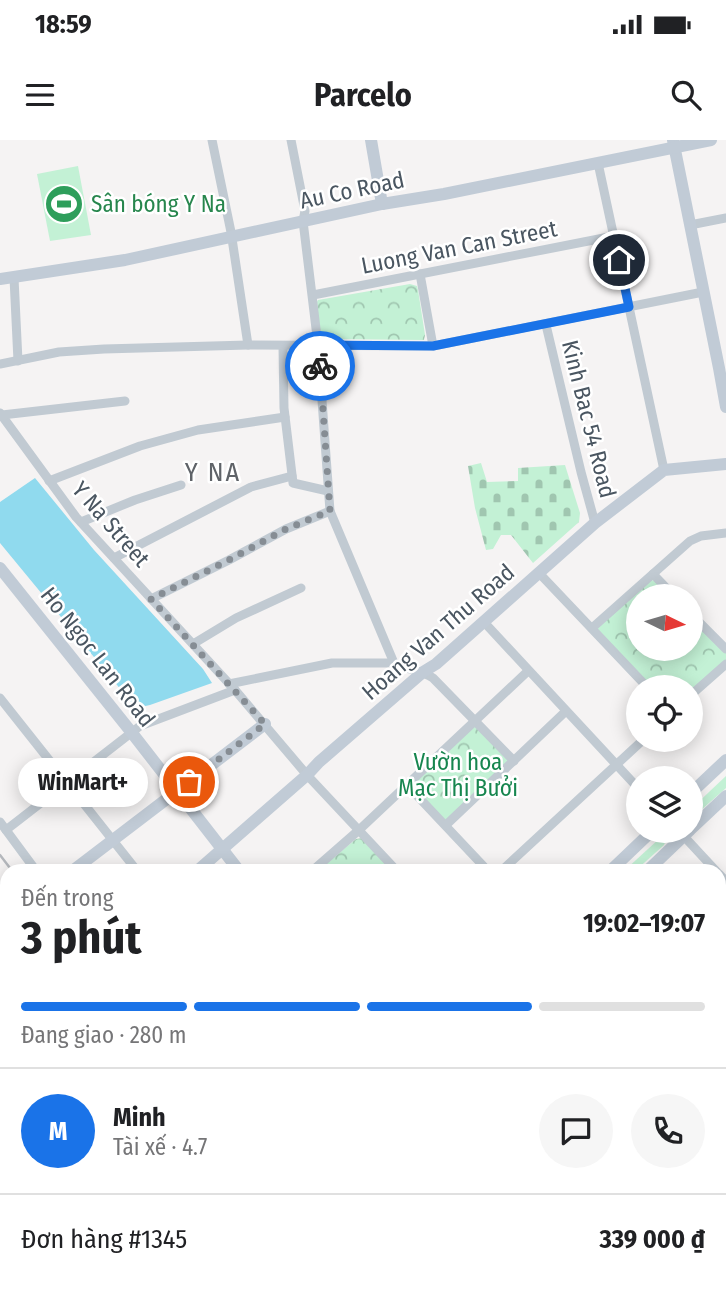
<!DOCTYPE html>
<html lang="vi">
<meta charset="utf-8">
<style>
body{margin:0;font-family:"Fira Sans Condensed",sans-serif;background:#f6f6f6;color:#202124;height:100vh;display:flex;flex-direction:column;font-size:26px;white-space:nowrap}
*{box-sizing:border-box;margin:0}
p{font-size:23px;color:#757577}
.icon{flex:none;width:38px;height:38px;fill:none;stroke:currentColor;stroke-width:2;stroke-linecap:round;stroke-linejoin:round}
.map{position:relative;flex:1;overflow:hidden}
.details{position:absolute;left:0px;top:724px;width:726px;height:436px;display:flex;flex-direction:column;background:#fff;border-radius:21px 21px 0 0;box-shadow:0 4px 18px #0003}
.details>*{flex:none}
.needle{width:46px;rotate:95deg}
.fabs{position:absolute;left:626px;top:444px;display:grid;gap:14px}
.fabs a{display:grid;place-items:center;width:77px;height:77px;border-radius:50%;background:#fff;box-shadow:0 4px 18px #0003;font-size:35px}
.pin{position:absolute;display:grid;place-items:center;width:60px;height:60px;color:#fff;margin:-30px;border:4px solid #fff;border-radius:50%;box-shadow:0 2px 7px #0007}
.courier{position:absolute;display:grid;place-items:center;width:70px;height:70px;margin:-35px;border:5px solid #1a73e8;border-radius:50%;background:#fff;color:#222;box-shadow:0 2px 9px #0007}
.bubble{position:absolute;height:49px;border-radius:24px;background:#fff;box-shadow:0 4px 18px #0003;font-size:23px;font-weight:700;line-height:49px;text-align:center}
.summary em{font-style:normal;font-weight:700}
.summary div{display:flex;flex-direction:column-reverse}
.summary{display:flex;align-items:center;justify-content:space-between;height:119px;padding:0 21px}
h1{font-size:46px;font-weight:700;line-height:52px}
.bar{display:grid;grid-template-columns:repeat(4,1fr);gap:10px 7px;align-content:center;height:84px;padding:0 21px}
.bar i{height:9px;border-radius:5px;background:#e0e0e0}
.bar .on{background:#1a73e8}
.bar p{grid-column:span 4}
.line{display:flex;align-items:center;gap:18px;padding:0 21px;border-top:2px solid #e0e0e0}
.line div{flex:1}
.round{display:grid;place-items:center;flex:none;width:74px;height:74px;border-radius:37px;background:#f6f6f6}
.status{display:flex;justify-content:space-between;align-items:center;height:49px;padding:0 35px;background:#fff;direction:ltr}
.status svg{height:19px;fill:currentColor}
header{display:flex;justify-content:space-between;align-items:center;height:91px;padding:0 21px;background:#fff;font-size:32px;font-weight:700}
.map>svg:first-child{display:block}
</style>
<div class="status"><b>18:59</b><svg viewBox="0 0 49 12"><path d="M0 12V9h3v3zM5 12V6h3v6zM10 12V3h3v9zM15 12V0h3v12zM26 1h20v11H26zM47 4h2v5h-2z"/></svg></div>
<header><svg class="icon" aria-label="menu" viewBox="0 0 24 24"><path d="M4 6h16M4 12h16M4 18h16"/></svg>Parcelo<svg class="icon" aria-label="search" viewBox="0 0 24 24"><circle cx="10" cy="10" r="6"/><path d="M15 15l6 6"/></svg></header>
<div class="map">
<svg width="726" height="1159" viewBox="0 0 726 1159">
<defs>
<pattern id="forest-crowns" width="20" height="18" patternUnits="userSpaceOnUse" patternTransform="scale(1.75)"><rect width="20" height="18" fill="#c3f1d5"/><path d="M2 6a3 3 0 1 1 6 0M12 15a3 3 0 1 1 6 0" fill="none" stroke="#a0c6b0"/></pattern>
<pattern id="cemetery-stones" width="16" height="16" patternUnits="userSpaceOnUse" patternTransform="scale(1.75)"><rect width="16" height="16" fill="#c3f1d5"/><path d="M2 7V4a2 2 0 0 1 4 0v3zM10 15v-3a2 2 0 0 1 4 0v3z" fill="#a0c6b0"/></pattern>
</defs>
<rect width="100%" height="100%" fill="#f5f3f3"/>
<!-- green -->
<g fill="#c3f1d5">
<polygon points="78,26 91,95 50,101 37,34"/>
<polygon points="726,636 726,648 691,679 691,669"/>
<polygon points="663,697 666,700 664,705 635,731 624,731 660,698"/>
</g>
<!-- forest -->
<g fill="url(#forest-crowns)">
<polygon points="410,144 417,146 418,150 425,195 424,200 328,199 320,196 317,162 318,160"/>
<polygon points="651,440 656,441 672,457 639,457 639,509 691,509 691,476 726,512 726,522 691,550 691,548 652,548 598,491 598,486"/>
<polygon points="473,587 478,587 509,618 508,624 449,680 443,680 413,648 412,643"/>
<polygon points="363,698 395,732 316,732 356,699"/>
</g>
<!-- cemetery -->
<polygon fill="url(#cemetery-stones)" points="481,323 487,342 518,341 518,328 565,325 580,373 579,382 533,423 511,395 501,395 493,409 486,410 475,368 468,326"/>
<!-- water -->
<polygon fill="#90daee" points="35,338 94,410 203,529 212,543 150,565 136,568 0,403 0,362"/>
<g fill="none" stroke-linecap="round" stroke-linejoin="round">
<!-- street -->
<g stroke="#c1cad2" stroke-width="9">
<polyline points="212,0 231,92 248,205"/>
<path d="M291 0 305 71 303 81 318 205 330 371 394 523C407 530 421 530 433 538L514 621"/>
<polyline points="598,23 664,330"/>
<polyline points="690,85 726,78"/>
<polyline points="420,134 433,206"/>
<polyline points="14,138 18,221"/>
<polyline points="313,155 614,96"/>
<polyline points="546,185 581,332 595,383"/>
<polyline points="283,206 284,268 293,343 328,351"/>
<polyline points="0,224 59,212 104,209 248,205 433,206 703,152"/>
<polyline points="0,273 76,377 235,550 307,635 398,732"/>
<polyline points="2,275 125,261"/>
<polyline points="49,341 140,306 198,290 285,277"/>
<polyline points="81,382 135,360 181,345"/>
<polyline points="114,418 251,347 292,336"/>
<polyline points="539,433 648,548"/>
<polyline points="653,434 675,457"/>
<polyline points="151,459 229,420 286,389 330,371"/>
<polyline points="691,474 726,509"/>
<polyline points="483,481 639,649"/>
<polyline points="592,488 690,401 701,396 726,393"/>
<polyline points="193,504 236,478 301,448"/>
<polyline points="229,544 332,523 394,523"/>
<polyline points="691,555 726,524"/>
<polyline points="0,558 138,732"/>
<polyline points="407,645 489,732"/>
<polyline points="0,682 37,732"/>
<polyline points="446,685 566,571"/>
<polyline points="6,690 140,586 235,550"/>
<polyline points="679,691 717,732"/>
<polyline points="311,732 359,690 528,531"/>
<polyline points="500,732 643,600"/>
<polyline points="719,734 726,741"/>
<polyline points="0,748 7,757"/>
<polyline points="719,753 726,747"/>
<polyline points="0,813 7,824"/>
<polyline points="719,826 726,833"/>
<polyline points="0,867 7,864"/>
<polyline points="0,953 7,950"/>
<polyline points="0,1039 7,1035"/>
<polyline points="351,1153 356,1159"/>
<path d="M224 1159C233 1157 246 1152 253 1159"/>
<polyline points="382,1159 383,1153"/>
</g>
<!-- secondary -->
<g stroke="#c1cbd6" stroke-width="12">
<polyline points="371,0 382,64"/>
<polyline points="673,0 719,228 726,267"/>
<polyline points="0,139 125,120 382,64 444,54 711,0"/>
<polyline points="0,428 132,593 240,732"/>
<polyline points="691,653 726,620"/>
<polyline points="691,689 726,656"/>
<polyline points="71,732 265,584"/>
<polyline points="196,732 307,635 319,622 423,532 436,524 595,383 664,330 726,324"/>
<polyline points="609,732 652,691"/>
<polyline points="646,732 689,691"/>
<polyline points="0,780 7,772"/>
<polyline points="719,875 726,875"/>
<polyline points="127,1159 136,1153"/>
<polyline points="168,1159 177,1153"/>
<polyline points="455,1159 458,1153"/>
</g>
<!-- primary -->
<g stroke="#b3c2d1" stroke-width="14">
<polyline points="0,1048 7,1062"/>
<polyline points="52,1153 54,1159"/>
</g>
<!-- rail -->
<g stroke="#b5b8bd" stroke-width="2.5">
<polyline points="0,715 13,732"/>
<polyline points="343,1153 348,1159"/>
</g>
</g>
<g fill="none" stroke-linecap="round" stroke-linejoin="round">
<!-- done -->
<polyline stroke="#868d94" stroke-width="7" stroke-dasharray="0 12.6" points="189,642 265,584 151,459 229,420 286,389 330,371 320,226"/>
<!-- route -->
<polyline stroke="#1a73e8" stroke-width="9" points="320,226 318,205 433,206 629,167 619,120"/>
</g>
<!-- icons -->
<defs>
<symbol id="stadium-disc" viewBox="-11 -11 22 22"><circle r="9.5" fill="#2e9e5b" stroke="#fff"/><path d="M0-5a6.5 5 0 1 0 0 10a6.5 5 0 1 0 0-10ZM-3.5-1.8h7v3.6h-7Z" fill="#fff"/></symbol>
</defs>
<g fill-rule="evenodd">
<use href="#stadium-disc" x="42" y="42" width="44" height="44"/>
</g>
<g text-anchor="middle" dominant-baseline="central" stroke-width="5" stroke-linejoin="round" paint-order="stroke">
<!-- street labels -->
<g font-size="23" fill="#4a5661" stroke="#fff">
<text transform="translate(352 50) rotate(-12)">Au Co Road</text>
<text transform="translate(459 107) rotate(-11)">Luong Van Can Street</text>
<text transform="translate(589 279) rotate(76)">Kinh Bac 54 Road</text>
<text transform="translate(111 384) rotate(49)">Y Na Street</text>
<text transform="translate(438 492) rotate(-41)">Hoang Van Thu Road</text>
<text transform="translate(98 517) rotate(52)">Ho Ngoc Lan Road</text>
</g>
<!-- leisure labels -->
<g font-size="23" fill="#27864d" stroke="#fff" text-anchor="start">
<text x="91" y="64">Sân bóng Y Na</text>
</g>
<!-- park labels -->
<g font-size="23" fill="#17864f" stroke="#fff">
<text x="458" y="622">Vườn hoa<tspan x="458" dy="26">Mạc Thị Bưởi</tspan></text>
</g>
<!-- quarter labels -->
<g font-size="26" letter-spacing="2" fill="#5f6368" stroke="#fff">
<text x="213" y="332">Y NA</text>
</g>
</g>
</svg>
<div class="fabs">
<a><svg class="needle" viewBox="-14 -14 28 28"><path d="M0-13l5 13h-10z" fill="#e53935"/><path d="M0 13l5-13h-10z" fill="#757577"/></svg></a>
<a><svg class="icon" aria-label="locate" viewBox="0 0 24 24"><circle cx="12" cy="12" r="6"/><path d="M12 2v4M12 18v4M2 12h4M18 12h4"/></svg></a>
<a><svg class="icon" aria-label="layers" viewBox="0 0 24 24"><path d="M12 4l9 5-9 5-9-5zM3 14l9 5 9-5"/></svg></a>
</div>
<div class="pin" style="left:189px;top:642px;background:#ea580c"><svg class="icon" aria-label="bag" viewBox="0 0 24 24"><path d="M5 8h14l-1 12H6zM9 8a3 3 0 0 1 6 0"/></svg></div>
<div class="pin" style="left:619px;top:120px;background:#1f2937"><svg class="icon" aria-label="home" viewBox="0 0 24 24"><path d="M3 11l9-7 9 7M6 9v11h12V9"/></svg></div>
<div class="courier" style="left:320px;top:226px"><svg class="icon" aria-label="bike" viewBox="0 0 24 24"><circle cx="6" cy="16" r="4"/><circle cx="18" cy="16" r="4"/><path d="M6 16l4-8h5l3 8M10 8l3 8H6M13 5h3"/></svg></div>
<div class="bubble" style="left:18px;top:618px;width:130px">WinMart+</div>
<section class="details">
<div class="summary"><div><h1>3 phút</h1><p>Đến trong</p></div><em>19:02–19:07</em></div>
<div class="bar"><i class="on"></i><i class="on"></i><i class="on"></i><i></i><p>Đang giao · 280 m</p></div>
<div class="line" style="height:126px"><b class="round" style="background:#1a73e8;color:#fff">M</b><div><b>Minh</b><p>Tài xế · 4.7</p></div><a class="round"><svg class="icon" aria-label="chat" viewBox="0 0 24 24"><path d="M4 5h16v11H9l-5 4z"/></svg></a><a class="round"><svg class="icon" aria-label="phone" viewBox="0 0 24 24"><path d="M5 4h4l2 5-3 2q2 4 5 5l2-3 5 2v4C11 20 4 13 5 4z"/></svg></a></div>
<div class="line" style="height:91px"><div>Đơn hàng #1345</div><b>339 000 ₫</b></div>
</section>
</div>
